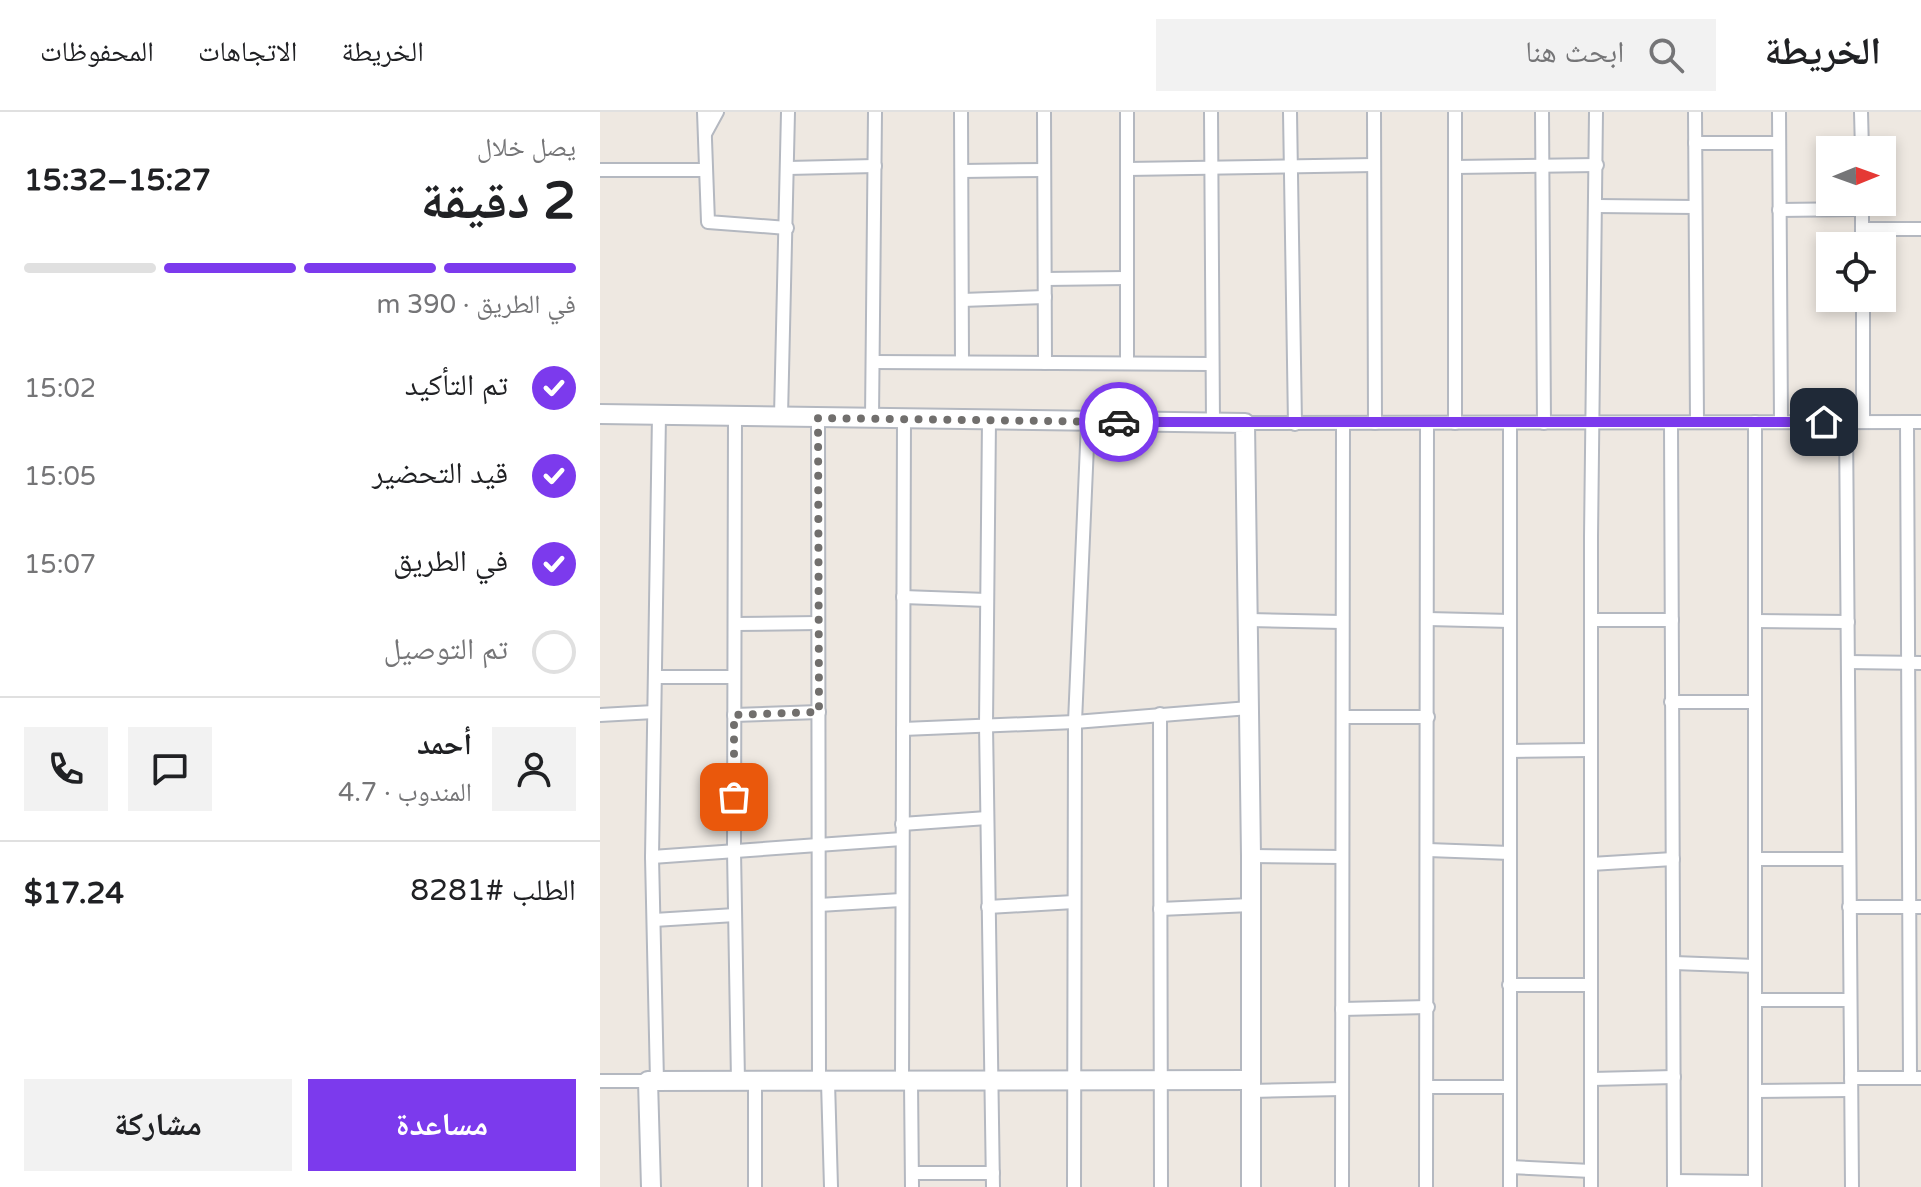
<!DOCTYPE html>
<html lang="ar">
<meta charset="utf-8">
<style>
body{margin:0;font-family:"Varela Round","Noto Naskh Arabic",sans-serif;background:#f2f2f2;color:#202124;direction:rtl;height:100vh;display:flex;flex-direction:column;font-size:30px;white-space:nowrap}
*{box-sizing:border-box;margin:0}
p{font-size:26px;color:#757577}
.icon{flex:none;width:44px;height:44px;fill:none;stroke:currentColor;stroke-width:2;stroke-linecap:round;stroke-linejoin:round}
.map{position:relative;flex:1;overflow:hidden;direction:ltr}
.sheet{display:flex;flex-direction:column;background:#fff;width:600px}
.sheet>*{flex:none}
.needle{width:52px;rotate:89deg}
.buttons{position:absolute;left:1216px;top:24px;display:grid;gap:16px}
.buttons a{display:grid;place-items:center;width:80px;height:80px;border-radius:0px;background:#fff;box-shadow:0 4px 12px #0003;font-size:40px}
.pin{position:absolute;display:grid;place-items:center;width:68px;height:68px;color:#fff;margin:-34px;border-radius:16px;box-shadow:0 4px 12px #0006}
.courier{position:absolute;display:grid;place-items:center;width:80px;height:80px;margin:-40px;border:6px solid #7c3aed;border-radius:50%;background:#fff;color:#222;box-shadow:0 2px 10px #0007}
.overview em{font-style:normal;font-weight:800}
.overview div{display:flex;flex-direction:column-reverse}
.overview{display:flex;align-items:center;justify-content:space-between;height:136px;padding:0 24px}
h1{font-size:52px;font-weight:800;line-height:60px}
.bar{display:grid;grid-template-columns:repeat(4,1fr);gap:12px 8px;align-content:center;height:96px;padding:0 24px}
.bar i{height:10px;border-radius:6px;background:#e0e0e0}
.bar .selected{background:#7c3aed}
.bar p{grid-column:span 4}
.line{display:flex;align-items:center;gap:20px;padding:0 24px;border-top:2px solid #e0e0e0}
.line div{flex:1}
.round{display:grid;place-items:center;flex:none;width:84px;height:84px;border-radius:0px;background:#f2f2f2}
ol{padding:0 24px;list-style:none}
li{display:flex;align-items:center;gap:24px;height:88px}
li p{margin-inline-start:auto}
li .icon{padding:8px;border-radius:50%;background:#7c3aed;color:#fff;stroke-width:4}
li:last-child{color:#757577}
li i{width:44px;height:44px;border:4px solid #e0e0e0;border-radius:50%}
.primary-button{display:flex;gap:16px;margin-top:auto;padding:16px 24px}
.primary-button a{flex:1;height:92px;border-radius:0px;background:#7c3aed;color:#fff;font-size:32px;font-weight:800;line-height:92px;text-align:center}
.primary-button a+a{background:#f2f2f2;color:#202124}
header{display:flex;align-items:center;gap:48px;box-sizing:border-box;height:112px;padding:0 40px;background:#fff;border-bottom:2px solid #e0e0e0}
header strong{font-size:38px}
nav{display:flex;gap:44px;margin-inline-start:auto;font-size:28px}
.search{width:560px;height:72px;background:#f2f2f2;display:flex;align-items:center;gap:20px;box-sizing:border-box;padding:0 28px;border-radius:0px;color:#757577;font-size:30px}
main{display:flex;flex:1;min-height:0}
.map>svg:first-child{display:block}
</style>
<header>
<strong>الخريطة</strong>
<div class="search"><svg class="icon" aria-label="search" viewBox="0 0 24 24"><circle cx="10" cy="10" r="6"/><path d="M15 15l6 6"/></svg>ابحث هنا</div>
<nav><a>الخريطة</a><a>الاتجاهات</a><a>المحفوظات</a></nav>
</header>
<main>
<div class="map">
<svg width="1321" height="1075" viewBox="0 0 1321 1075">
<rect width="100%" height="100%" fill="#eee8e1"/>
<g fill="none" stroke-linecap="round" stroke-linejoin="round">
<defs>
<g id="street">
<polyline points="104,0 108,110 187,116"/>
<polyline points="361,0 362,250"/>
<polyline points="444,0 445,251"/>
<polyline points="611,0 613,311"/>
<polyline points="690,0 695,312"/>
<polyline points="774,0 775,311"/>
<polyline points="942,0 944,311"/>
<polyline points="1095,0 1097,310"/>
<polyline points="1179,0 1181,310"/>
<polyline points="1261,0 1262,38"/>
<polyline points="105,22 117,0"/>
<polyline points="1095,31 1179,31"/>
<polyline points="855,55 997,53"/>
<polyline points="188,56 275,54"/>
<polyline points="527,57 774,53"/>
<polyline points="0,58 104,58"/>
<polyline points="362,59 444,58"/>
<polyline points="1262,90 1262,134"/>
<polyline points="997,94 1095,95"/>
<polyline points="1179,98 1262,97"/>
<polyline points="1262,117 1321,117"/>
<polyline points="445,167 526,166"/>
<polyline points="1263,186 1263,310"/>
<polyline points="362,188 445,185"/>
<polyline points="274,250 612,252"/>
<polyline points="527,251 527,0"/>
<polyline points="135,303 134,739 138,969"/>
<polyline points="181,304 188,0"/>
<polyline points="218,306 219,969"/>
<polyline points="272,306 275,0"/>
<polyline points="389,308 386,613 393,1075"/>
<polyline points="1246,310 1252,1075"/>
<polyline points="1307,310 1310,966"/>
<polyline points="645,311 1321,310"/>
<polyline points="855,311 855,0"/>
<polyline points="1071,311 1074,1075"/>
<polyline points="303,485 387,488"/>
<polyline points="828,507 910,509"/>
<polyline points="649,508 742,510"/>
<polyline points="991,508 1072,508"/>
<polyline points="1155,509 1248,510"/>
<polyline points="135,512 218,511"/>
<polyline points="1248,550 1321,551"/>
<polyline points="55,565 134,565"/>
<polyline points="1071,590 1154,590"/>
<polyline points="560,602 561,1075"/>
<polyline points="0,603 54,600"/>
<polyline points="134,603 219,600"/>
<polyline points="743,605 828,605"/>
<polyline points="303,617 475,610 649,596"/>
<polyline points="910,639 991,638"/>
<polyline points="302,712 387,706"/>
<polyline points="828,738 910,741"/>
<polyline points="651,744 742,745"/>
<polyline points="52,745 302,727"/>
<polyline points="1155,747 1249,747"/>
<polyline points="991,752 1073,747"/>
<polyline points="219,793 301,788"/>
<polyline points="388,795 474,790"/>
<polyline points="1249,795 1321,795"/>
<polyline points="560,797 651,793"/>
<polyline points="54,808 135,803"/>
<polyline points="1074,851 1155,854"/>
<polyline points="909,873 990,873"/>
<polyline points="1155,888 1250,888"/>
<polyline points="742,897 828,895"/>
<polyline points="1251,966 1321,966"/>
<polyline points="992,967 1074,965"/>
<polyline points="0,969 48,969"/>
<polyline points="57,969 52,745 59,303"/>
<polyline points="302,969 304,306"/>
<polyline points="228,970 231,1075"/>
<polyline points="311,970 312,1075"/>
<polyline points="827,975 908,975"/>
<polyline points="651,979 742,977"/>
<polyline points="1155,979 1251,978"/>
<polyline points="910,1055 991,1059"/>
<polyline points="312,1061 393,1061"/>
<polyline points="1074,1069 1154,1070"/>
<polyline points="155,1075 155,970"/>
<polyline points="474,1075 475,610 488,310"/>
<polyline points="742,1075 743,312"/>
<polyline points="826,1075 827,311"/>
<polyline points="910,1075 910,311"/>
<polyline points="991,1075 991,425 996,0"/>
<polyline points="1155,1075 1155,310"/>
</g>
<g id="secondary">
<polyline points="0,302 645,311 651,744 651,1075"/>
<polyline points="51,1075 48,969 651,968"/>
</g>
</defs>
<!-- street casing -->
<use href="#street" stroke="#b4b8c0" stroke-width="16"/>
<!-- secondary casing -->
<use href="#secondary" stroke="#b4b8c0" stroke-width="22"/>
<!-- street -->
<use href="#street" stroke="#fff" stroke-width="12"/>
<!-- secondary -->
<use href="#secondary" stroke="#fff" stroke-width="18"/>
</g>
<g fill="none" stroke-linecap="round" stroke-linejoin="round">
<!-- done -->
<polyline stroke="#716f6d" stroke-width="8" stroke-dasharray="0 14.4" points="134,685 134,603 219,600 218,306 519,310"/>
<!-- route -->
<polyline stroke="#7c3aed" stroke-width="10" points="519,310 1224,310"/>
</g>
</svg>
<div class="buttons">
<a><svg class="needle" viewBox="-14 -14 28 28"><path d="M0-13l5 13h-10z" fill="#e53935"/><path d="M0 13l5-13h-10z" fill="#757577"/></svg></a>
<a><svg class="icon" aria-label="locate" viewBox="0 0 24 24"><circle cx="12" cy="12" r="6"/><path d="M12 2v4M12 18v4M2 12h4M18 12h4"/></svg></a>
</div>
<div class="pin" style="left:134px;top:685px;background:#ea580c"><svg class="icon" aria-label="bag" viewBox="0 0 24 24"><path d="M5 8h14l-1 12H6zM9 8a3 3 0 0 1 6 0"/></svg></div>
<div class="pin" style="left:1224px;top:310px;background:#1f2937"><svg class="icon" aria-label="home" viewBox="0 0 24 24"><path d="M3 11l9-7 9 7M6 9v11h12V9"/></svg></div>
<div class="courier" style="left:519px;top:310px"><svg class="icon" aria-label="car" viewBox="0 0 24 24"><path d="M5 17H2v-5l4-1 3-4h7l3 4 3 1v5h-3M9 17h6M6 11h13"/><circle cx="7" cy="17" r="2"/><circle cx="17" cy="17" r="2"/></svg></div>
</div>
<section class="sheet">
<div class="overview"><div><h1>2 دقيقة</h1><p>يصل خلال</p></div><em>15:27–15:32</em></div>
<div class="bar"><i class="selected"></i><i class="selected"></i><i class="selected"></i><i></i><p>في الطريق · 390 m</p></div>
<ol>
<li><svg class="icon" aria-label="check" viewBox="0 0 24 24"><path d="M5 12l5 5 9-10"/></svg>تم التأكيد<p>15:02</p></li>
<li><svg class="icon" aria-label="check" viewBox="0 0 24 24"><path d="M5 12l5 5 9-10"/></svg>قيد التحضير<p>15:05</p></li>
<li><svg class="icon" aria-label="check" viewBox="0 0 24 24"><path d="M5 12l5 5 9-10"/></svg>في الطريق<p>15:07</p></li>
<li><i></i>تم التوصيل</li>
</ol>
<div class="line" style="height:144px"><a class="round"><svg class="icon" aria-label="person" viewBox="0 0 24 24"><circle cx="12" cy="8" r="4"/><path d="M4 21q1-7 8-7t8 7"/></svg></a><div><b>أحمد</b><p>المندوب · 4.7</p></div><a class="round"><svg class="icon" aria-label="chat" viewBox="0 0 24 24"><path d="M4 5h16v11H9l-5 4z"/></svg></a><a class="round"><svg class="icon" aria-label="phone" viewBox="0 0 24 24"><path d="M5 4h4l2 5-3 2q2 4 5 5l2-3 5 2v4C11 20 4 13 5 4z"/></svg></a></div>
<div class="line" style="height:104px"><div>الطلب #8281</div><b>$17.24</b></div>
<div class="primary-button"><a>مساعدة</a><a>مشاركة</a></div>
</section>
</main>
